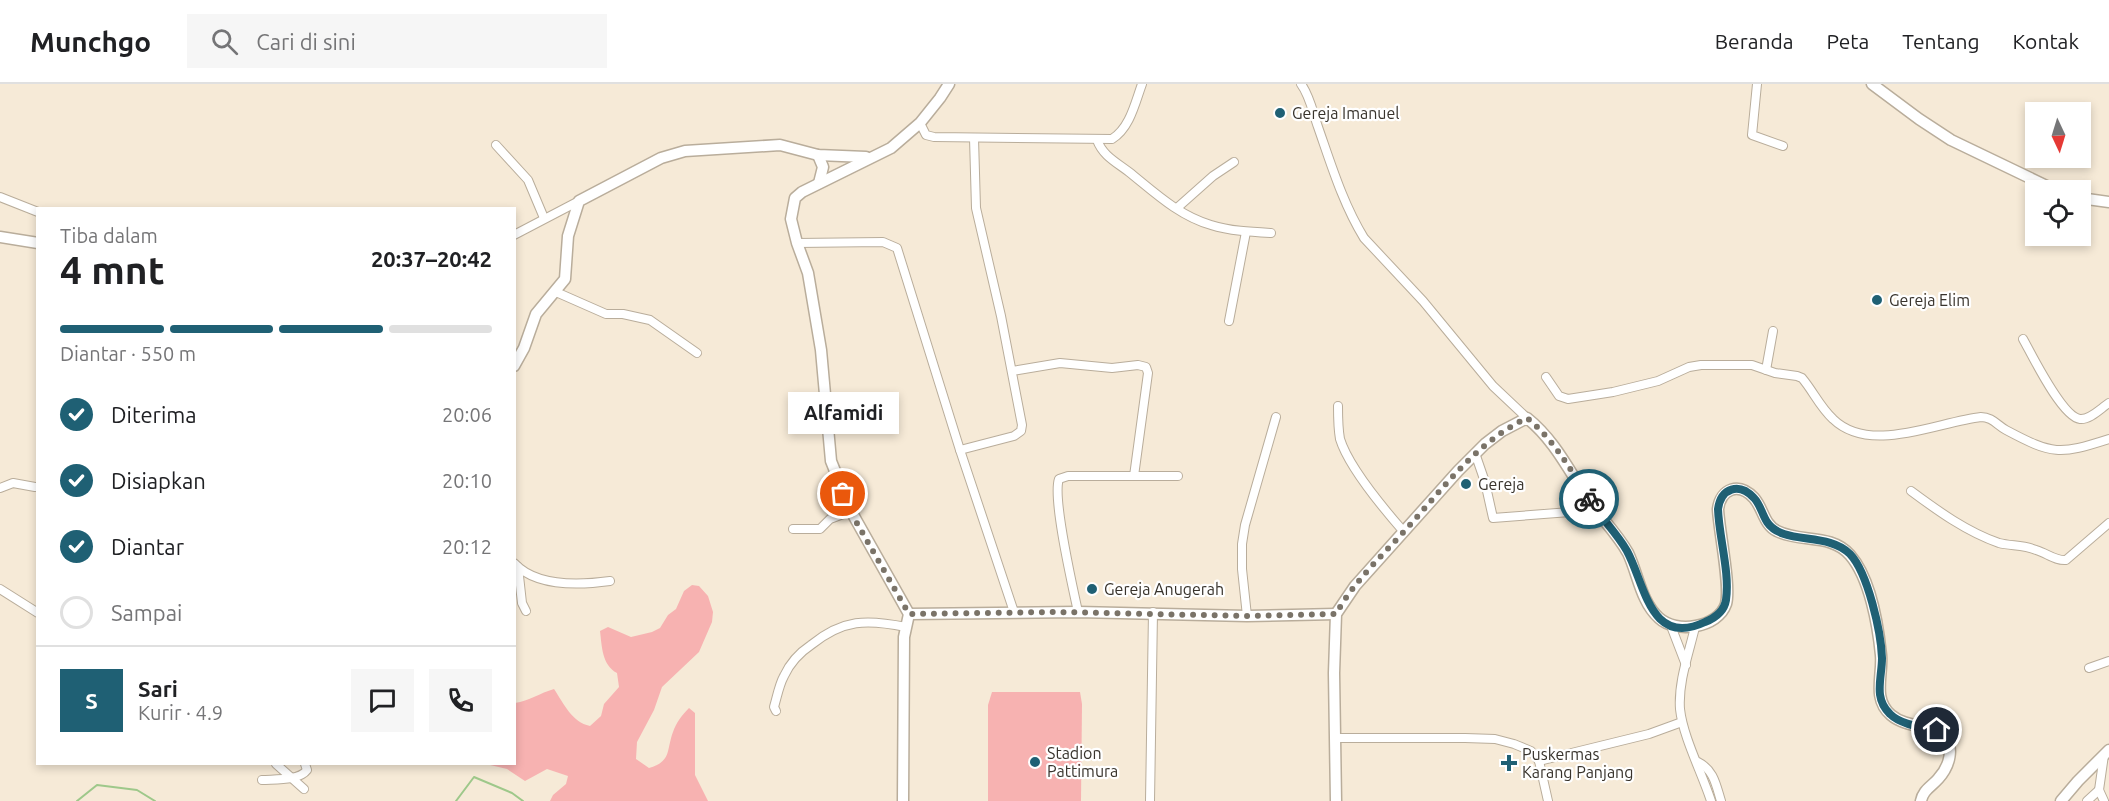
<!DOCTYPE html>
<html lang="id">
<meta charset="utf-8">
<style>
body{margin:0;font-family:Ubuntu,sans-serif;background:#f6f6f6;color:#202124;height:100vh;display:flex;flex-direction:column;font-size:22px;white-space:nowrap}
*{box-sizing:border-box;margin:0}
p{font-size:20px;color:#757577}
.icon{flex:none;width:33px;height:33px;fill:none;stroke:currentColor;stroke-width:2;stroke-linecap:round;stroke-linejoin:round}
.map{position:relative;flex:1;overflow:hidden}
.panel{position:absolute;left:36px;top:123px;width:480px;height:558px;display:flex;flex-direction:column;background:#fff;border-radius:0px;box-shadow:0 3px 9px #0003}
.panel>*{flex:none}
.needle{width:39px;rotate:176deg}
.controls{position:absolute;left:2025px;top:18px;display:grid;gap:12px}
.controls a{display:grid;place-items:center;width:66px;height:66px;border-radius:0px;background:#fff;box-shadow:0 3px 9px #0003;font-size:30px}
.pin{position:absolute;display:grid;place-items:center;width:51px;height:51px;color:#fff;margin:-26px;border:3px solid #fff;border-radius:50%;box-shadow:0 2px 6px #0007}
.courier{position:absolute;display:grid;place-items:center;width:60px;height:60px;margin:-30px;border:4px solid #1f6074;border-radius:50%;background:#fff;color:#222;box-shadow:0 2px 8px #0007}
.bubble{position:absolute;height:42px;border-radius:0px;background:#fff;box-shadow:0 3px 9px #0003;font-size:20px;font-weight:600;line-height:42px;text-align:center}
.summary em{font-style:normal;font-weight:600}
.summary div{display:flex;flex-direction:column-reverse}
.summary{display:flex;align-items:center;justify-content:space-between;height:102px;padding:0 24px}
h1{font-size:39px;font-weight:600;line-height:45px}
.bar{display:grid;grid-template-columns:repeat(4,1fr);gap:9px 6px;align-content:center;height:72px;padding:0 24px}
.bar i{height:8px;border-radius:4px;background:#e0e0e0}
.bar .selected{background:#1f6074}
.bar p{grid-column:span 4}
.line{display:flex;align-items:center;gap:15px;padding:0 24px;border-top:2px solid #e0e0e0}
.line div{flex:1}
.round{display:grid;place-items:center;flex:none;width:63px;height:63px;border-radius:0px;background:#f6f6f6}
ol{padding:0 24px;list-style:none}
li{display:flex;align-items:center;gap:18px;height:66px}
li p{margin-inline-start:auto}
li .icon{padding:6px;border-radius:50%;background:#1f6074;color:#fff;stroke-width:4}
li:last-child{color:#757577}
li i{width:33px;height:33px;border:3px solid #e0e0e0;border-radius:50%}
header{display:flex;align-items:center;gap:36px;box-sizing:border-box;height:84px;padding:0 30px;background:#fff;border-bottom:2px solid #e0e0e0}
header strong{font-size:28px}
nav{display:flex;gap:33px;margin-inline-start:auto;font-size:21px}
.search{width:420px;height:54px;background:#f6f6f6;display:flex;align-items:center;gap:15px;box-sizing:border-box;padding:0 21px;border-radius:0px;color:#757577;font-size:22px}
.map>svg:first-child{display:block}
</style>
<header>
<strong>Munchgo</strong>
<div class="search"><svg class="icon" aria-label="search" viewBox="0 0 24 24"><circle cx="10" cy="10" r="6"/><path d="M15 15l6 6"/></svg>Cari di sini</div>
<nav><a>Beranda</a><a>Peta</a><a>Tentang</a><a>Kontak</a></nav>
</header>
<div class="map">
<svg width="2109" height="717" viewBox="0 0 2109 717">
<rect width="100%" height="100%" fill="#f6ead7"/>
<!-- green -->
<g fill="#f7b2b1">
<path d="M692 501 699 502 708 512 713 528 712 538 699 568 662 603 654 626 637 658 636 675 649 684C672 677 666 667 673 648 676 639 682 631 689 624L695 629V691L708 717H550L553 711 566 700 568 692 547 685 525 697 507 685 486 680H514L515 619C529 617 540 609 554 605 564 620 572 638 590 642L601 632 604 620 619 603 617 589C602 581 602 563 600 547L608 543 631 553 652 548 660 544 668 531 676 525 684 507Z"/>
<polygon points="992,608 1080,608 1082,620 1081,717 988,717 988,621"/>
</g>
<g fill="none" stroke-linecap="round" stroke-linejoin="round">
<!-- stream -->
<g stroke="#9ec88a" stroke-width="2">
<polyline points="77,717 97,701 137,706 155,717"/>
<polyline points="456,717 474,693 512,709 523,717"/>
</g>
<defs>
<g id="minor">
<path d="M1301 0C1310 12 1313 29 1318 43 1331 80 1343 120 1364 154L1423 217 1493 302 1527 334"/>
<polyline points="1757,0 1752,51 1783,62"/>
<path d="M920 39 926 51 934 53 1112 55C1130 44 1135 19 1142 0"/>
<polyline points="974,54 976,124 1001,232 1022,341 1021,347 1014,352 960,366 1014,528"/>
<path d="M1097 56C1103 72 1116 78 1129 88 1154 108 1179 132 1211 141 1230 147 1251 148 1271 149"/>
<polyline points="496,61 528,96 544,134"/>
<polyline points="0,113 38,128"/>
<polyline points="1177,124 1213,92 1234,78"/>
<polyline points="514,151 579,117"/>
<polyline points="797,159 883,158 897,164 960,366"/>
<polyline points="556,208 606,230 623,230 650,236 697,269"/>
<polyline points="1229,237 1246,148"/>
<path d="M2023 255C2032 271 2062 333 2080 335 2090 336 2101 324 2109 319"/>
<polyline points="1766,286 1773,247"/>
<polyline points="1012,287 1060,279 1112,284 1138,281 1146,283 1148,289 1134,392"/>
<path d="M1546 293 1559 312 1568 315 1613 308 1658 297 1689 283 1701 281H1752L1775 289 1797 292 1802 294C1813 307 1820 323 1833 335 1870 371 1937 338 1981 333 1992 333 1997 341 2006 346 2053 371 2059 371 2109 355"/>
<path d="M1338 322C1338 333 1338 344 1340 355 1349 384 1383 424 1404 448"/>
<polyline points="1475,369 1485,398 1493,434 1570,428"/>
<polyline points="0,404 13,399 35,403"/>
<path d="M1911 407C1938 427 1967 448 1999 459 2011 462 2024 461 2036 466 2047 469 2055 477 2066 476L2109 439"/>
<polyline points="793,445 820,445 830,435 851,427"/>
<path d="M514 479C536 503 581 501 610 497"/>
<polyline points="518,483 522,519 526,527"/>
<polyline points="0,505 38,529"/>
<path d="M1078 528C1073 504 1052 414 1059 395L1068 392H1178"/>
<polyline points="1247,532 1242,485 1242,460 1245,441 1276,333"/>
<polyline points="1671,542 1686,581"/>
<path d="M1695 543C1689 569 1678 598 1680 625 1683 653 1702 689 1711 717"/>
<polyline points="2089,584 2109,577"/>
<path d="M776 627 774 623C777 613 779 601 784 592 790 579 799 569 811 561 843 535 867 535 906 543"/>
<polyline points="1335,654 1465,654 1495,655 1514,660 1531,667 1539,677 1548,717"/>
<polyline points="2104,671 2099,706 2104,717"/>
<polyline points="1539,677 1649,650 1682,638"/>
<path d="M1698 678C1714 686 1716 701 1721 717"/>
<polyline points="276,680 304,705"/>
<path d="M262 696C275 695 299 697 307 686L305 680"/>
<polyline points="1150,717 1153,528"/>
<polyline points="2087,717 2099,706"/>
</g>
<g id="tertiary">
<polyline points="1872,0 1919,35 1951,56 2055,106"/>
<polyline points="818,71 823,83 819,99"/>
<polyline points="2080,114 2109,118"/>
<polyline points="0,153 38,159"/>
<polyline points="514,282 524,264 536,230 565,195 568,152 579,117 661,74 685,67 780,61 818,71 866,73"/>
<polyline points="909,530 1078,528 1247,532 1336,530"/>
<polyline points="903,717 904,553 909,530 851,427 831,377 821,266 808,189 797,159 791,135 795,114 802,108 891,64 920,39 940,14 949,0"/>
<path d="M1336 717 1334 589 1336 530 1355 502 1458 387 1485 360 1502 347 1527 334C1556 357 1571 391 1592 421 1604 437 1618 451 1628 469 1638 490 1641 518 1659 534 1676 550 1718 544 1726 520 1731 502 1719 447 1718 425 1721 404 1739 398 1754 414 1763 424 1764 441 1777 447 1800 459 1831 449 1850 471 1870 494 1878 541 1881 571 1883 591 1872 615 1891 631 1905 643 1927 641 1943 649 1955 663 1950 682 1938 695 1931 703 1923 706 1921 717"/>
<polyline points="2061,717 2078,697 2109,666"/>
</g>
</defs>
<!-- minor casing -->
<use href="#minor" stroke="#b9ad9b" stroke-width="10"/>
<!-- tertiary casing -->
<use href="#tertiary" stroke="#b9ad9b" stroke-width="13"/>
<!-- minor -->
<use href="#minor" stroke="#fff" stroke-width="8"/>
<!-- tertiary -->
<use href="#tertiary" stroke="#fff" stroke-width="10"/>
</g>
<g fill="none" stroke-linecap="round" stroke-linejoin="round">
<!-- done -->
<path stroke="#7a7368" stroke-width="6" stroke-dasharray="0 10.8" d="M843 410 850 427 909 530 1057 528 1247 532 1336 530C1354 497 1384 470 1409 442 1445 402 1477 358 1527 334 1554 356 1571 386 1589 415"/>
<!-- route -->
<path stroke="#1f6074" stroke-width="8" d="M1589 415C1600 433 1616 448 1627 467 1645 500 1650 564 1705 538 1715 534 1724 528 1726 516 1730 488 1719 454 1718 425 1721 404 1739 398 1754 414 1760 420 1762 430 1767 438 1783 462 1827 447 1850 470 1868 489 1881 548 1882 574 1882 594 1873 614 1890 630 1901 641 1922 643 1937 646"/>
</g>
<!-- markers -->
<g fill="#1f6074" stroke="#fff" stroke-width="2">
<circle cx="1280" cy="29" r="6"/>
<circle cx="1877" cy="216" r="6"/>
<circle cx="1466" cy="400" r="6"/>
<circle cx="1092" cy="505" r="6"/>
<circle cx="1035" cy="678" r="6"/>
<path d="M1506 670h6v6h6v6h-6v6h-6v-6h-6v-6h6z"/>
</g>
<g text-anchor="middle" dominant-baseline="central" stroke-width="4.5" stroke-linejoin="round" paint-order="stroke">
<!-- poi labels -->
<g font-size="16" fill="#38332c" stroke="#fff" text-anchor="start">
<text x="1292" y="29">Gereja Imanuel</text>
<text x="1889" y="216">Gereja Elim</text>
<text x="1478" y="400">Gereja</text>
<text x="1104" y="505">Gereja Anugerah</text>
<text x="1047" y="669">Stadion<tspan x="1047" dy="18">Pattimura</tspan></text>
<text x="1522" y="670">Puskermas<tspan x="1522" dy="18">Karang Panjang</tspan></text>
</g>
</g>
</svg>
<div class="controls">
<a><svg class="needle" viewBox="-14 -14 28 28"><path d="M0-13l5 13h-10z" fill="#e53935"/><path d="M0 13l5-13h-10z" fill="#757577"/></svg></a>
<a><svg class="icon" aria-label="locate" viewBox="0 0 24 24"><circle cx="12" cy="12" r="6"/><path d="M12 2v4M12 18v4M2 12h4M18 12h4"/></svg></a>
</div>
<div class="pin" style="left:843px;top:410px;background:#ea580c"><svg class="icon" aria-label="bag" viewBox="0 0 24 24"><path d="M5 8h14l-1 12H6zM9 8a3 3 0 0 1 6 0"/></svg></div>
<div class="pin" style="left:1937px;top:646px;background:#1f2937"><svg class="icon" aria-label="home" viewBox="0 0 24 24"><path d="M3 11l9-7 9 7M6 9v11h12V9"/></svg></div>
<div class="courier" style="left:1589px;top:415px"><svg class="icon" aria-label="bike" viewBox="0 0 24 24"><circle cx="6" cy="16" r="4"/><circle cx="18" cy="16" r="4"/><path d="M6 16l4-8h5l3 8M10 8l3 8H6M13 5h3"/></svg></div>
<div class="bubble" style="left:788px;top:308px;width:111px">Alfamidi</div>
<section class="panel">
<div class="summary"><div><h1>4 mnt</h1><p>Tiba dalam</p></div><em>20:37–20:42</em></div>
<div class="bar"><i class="selected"></i><i class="selected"></i><i class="selected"></i><i></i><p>Diantar · 550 m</p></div>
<ol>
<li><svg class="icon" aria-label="check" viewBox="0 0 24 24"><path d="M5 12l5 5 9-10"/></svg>Diterima<p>20:06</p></li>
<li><svg class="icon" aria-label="check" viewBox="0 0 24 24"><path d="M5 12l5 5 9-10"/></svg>Disiapkan<p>20:10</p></li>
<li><svg class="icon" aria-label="check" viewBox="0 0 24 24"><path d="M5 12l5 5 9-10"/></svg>Diantar<p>20:12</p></li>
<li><i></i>Sampai</li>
</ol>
<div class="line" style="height:108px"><b class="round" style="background:#1f6074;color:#fff">S</b><div><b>Sari</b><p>Kurir · 4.9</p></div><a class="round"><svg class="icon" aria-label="chat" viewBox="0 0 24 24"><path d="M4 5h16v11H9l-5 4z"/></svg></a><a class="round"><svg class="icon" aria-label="phone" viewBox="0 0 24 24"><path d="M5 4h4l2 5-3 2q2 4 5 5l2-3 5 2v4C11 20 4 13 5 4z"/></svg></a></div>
</section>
</div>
